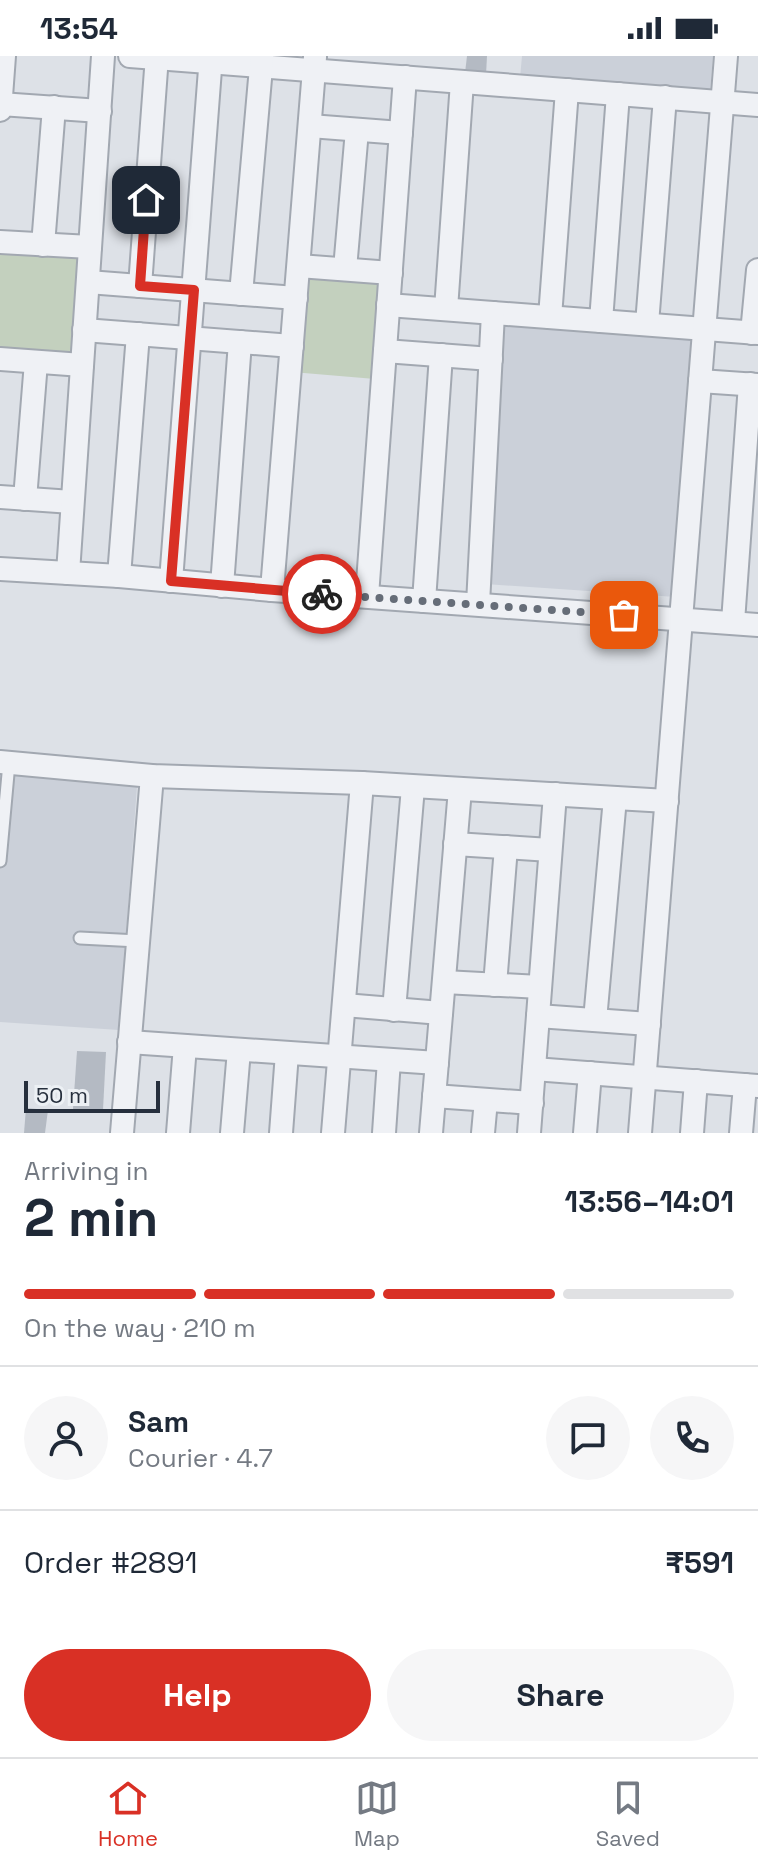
<!DOCTYPE html>
<meta charset="utf-8">
<style>
body{margin:0;font-family:"Space Grotesk",sans-serif;background:#f6f6f7;color:#1f2937;height:100vh;display:flex;flex-direction:column;font-size:30px;white-space:nowrap}
*{box-sizing:border-box;margin:0}
p{font-size:26px;color:#747a83}
.icon{flex:none;width:44px;height:44px;fill:none;stroke:currentColor;stroke-width:2;stroke-linecap:round;stroke-linejoin:round}
.map{position:relative;height:1077px;overflow:hidden}
.drawer{display:flex;flex-direction:column;background:#fff;flex:1}
.drawer>*{flex:none}
.scale{position:absolute;left:24px;bottom:20px;width:136px;box-sizing:border-box;padding-left:8px;border:4px solid #262f3d;border-top:0;font-size:22px;line-height:28px;white-space:nowrap;color:#262f3d;-webkit-text-stroke:6px #ecf0f4;paint-order:stroke}
.pin{position:absolute;display:grid;place-items:center;width:68px;height:68px;color:#fff;margin:-34px;border-radius:16px;box-shadow:0 4px 12px #0006}
.courier{position:absolute;display:grid;place-items:center;width:80px;height:80px;margin:-40px;border:6px solid #d93025;border-radius:50%;background:#fff;color:#222;box-shadow:0 2px 10px #0007}
.head em{font-style:normal;font-weight:700}
.head div{display:flex;flex-direction:column-reverse}
.head{display:flex;align-items:center;justify-content:space-between;height:136px;padding:0 24px}
h1{font-size:52px;font-weight:700;line-height:60px}
.bar{display:grid;grid-template-columns:repeat(4,1fr);gap:12px 8px;align-content:center;height:96px;padding:0 24px}
.bar i{height:10px;border-radius:6px;background:#e0e1e3}
.bar .on{background:#d93025}
.bar p{grid-column:span 4}
.line{display:flex;align-items:center;gap:20px;padding:0 24px;border-top:2px solid #e0e1e3}
.line div{flex:1}
.round{display:grid;place-items:center;flex:none;width:84px;height:84px;border-radius:42px;background:#f6f6f7}
.primary-button{display:flex;gap:16px;margin-top:auto;padding:16px 24px}
.primary-button a{flex:1;height:92px;border-radius:48px;background:#d93025;color:#fff;font-size:32px;font-weight:700;line-height:92px;text-align:center}
.primary-button a+a{background:#f6f6f7;color:#1f2937}
.status{display:flex;justify-content:space-between;align-items:center;height:56px;padding:0 40px;background:#fff;direction:ltr}
.status svg{height:22px;fill:currentColor}
.tabs{display:flex;justify-content:space-around;align-items:center;height:112px;border-top:2px solid #e0e1e3;background:#fff;font-size:22px;color:#747a83}
.tabs a{display:grid;justify-items:center;gap:4px}
.tabs .on{color:#d93025}
.map>svg:first-child{display:block}
</style>
<div class="status"><b>13:54</b><svg viewBox="0 0 49 12"><path d="M0 12V9h3v3zM5 12V6h3v6zM10 12V3h3v9zM15 12V0h3v12zM26 1h20v11H26zM47 4h2v5h-2z"/></svg></div>
<div class="map">
<svg width="758" height="1077" viewBox="0 0 758 1077">
<rect width="100%" height="100%" fill="#dde1e7"/>
<!-- built -->
<g fill="#cbd0d9">
<polygon points="522,0 713,0 710,37 520,22"/>
<polygon points="503,267 693,280 676,541 485,528"/>
<polygon points="0,708 138,717 119,974 0,966"/>
</g>
<!-- green -->
<g fill="#c3d0be">
<polygon points="0,193 82,199 74,302 0,296"/>
<polygon points="300,214 383,221 375,323 292,316"/>
</g>
<!-- building -->
<g fill="#b4bac3">
<polygon points="467,0 487,0 486,19 465,17"/>
<polygon points="77,995 106,996 103,1054 73,1053"/>
<polygon points="26,1052 48,1054 45,1077 24,1077"/>
</g>
<g fill="none" stroke-linecap="round" stroke-linejoin="round">
<defs>
<g id="service">
<polyline points="0,805 9,707"/>
<polyline points="80,882 138,885"/>
</g>
<g id="minor">
<polyline points="130,0 758,49"/>
<polyline points="0,48 100,55"/>
<polyline points="0,54 4,0"/>
<polyline points="310,70 401,77"/>
<polyline points="0,186 90,191"/>
<polyline points="43,189 54,51"/>
<polyline points="299,210 391,217"/>
<polyline points="345,213 357,74"/>
<polyline points="88,226 296,242"/>
<polyline points="140,230 157,0"/>
<polyline points="241,238 262,0"/>
<polyline points="388,249 758,277"/>
<polyline points="446,253 462,26"/>
<polyline points="550,261 567,34"/>
<polyline points="601,265 618,38"/>
<polyline points="647,268 665,41"/>
<polyline points="84,274 292,290"/>
<polyline points="752,277 758,214"/>
<polyline points="385,295 491,303"/>
<polyline points="0,303 82,309"/>
<polyline points="700,325 758,329"/>
<polyline points="0,441 72,446"/>
<polyline points="25,443 36,306"/>
<polyline points="0,513 119,520 272,534 758,569"/>
<polyline points="68,517 103,0"/>
<polyline points="119,520 138,278"/>
<polyline points="171,525 211,0"/>
<polyline points="222,530 240,286"/>
<polyline points="272,534 315,1"/>
<polyline points="367,540 405,21"/>
<polyline points="424,545 441,299"/>
<polyline points="478,548 493,257"/>
<polyline points="733,566 750,328"/>
<polyline points="0,706 152,720 362,727 667,745"/>
<polyline points="455,788 550,794"/>
<polyline points="444,926 540,931"/>
<polyline points="495,929 506,791"/>
<polyline points="344,949 441,957"/>
<polyline points="394,954 413,731"/>
<polyline points="538,960 649,968"/>
<polyline points="595,964 615,742"/>
<polyline points="129,986 437,1007"/>
<polyline points="534,1013 758,1030"/>
<polyline points="434,1040 532,1047"/>
<polyline points="122,1077 152,720"/>
<polyline points="178,1077 185,990"/>
<polyline points="232,1077 239,994"/>
<polyline points="281,1077 287,997"/>
<polyline points="333,1077 362,727"/>
<polyline points="384,1077 389,1004"/>
<polyline points="431,1077 460,733"/>
<polyline points="483,1077 486,1044"/>
<polyline points="529,1077 555,738"/>
<polyline points="585,1077 590,1017"/>
<polyline points="640,1077 726,0"/>
<polyline points="692,1077 696,1025"/>
<polyline points="741,1077 745,1029"/>
</g>
</defs>
<!-- service casing -->
<use href="#service" stroke="#a2a8b1" stroke-width="15"/>
<!-- minor casing -->
<use href="#minor" stroke="#a2a8b1" stroke-width="26"/>
<!-- service -->
<use href="#service" stroke="#eff1f5" stroke-width="11"/>
<!-- minor -->
<use href="#minor" stroke="#eff1f5" stroke-width="22"/>
</g>
<g fill="none" stroke-linecap="round" stroke-linejoin="round">
<!-- done -->
<polyline stroke="#666d78" stroke-width="8" stroke-dasharray="0 14.4" points="322,538 624,559"/>
<!-- route -->
<polyline stroke="#d93025" stroke-width="10" points="146,144 140,230 194,234 171,525 322,538"/>
</g>
</svg>
<div class="scale">50 m</div>
<div class="pin" style="left:624px;top:559px;background:#ea580c"><svg class="icon" aria-label="bag" viewBox="0 0 24 24"><path d="M5 8h14l-1 12H6zM9 8a3 3 0 0 1 6 0"/></svg></div>
<div class="pin" style="left:146px;top:144px;background:#1f2937"><svg class="icon" aria-label="home" viewBox="0 0 24 24"><path d="M3 11l9-7 9 7M6 9v11h12V9"/></svg></div>
<div class="courier" style="left:322px;top:538px"><svg class="icon" aria-label="bike" viewBox="0 0 24 24"><circle cx="6" cy="16" r="4"/><circle cx="18" cy="16" r="4"/><path d="M6 16l4-8h5l3 8M10 8l3 8H6M13 5h3"/></svg></div>
</div>
<section class="drawer">
<div class="head"><div><h1>2 min</h1><p>Arriving in</p></div><em>13:56–14:01</em></div>
<div class="bar"><i class="on"></i><i class="on"></i><i class="on"></i><i></i><p>On the way · 210 m</p></div>
<div class="line" style="height:144px"><a class="round"><svg class="icon" aria-label="person" viewBox="0 0 24 24"><circle cx="12" cy="8" r="4"/><path d="M4 21q1-7 8-7t8 7"/></svg></a><div><b>Sam</b><p>Courier · 4.7</p></div><a class="round"><svg class="icon" aria-label="chat" viewBox="0 0 24 24"><path d="M4 5h16v11H9l-5 4z"/></svg></a><a class="round"><svg class="icon" aria-label="phone" viewBox="0 0 24 24"><path d="M5 4h4l2 5-3 2q2 4 5 5l2-3 5 2v4C11 20 4 13 5 4z"/></svg></a></div>
<div class="line" style="height:104px"><div>Order #2891</div><b>₹591</b></div>
<div class="primary-button"><a>Help</a><a>Share</a></div>
</section>
<nav class="tabs">
<a class="on"><svg class="icon" aria-label="home" viewBox="0 0 24 24"><path d="M3 11l9-7 9 7M6 9v11h12V9"/></svg>Home</a>
<a><svg class="icon" aria-label="map" viewBox="0 0 24 24"><path d="M3 6l6-2 6 2 6-2v14l-6 2-6-2-6 2zM9 4v14M15 6v14"/></svg>Map</a>
<a><svg class="icon" aria-label="saved" viewBox="0 0 24 24"><path d="M7 4h10v16l-5-4-5 4z"/></svg>Saved</a>
</nav>
